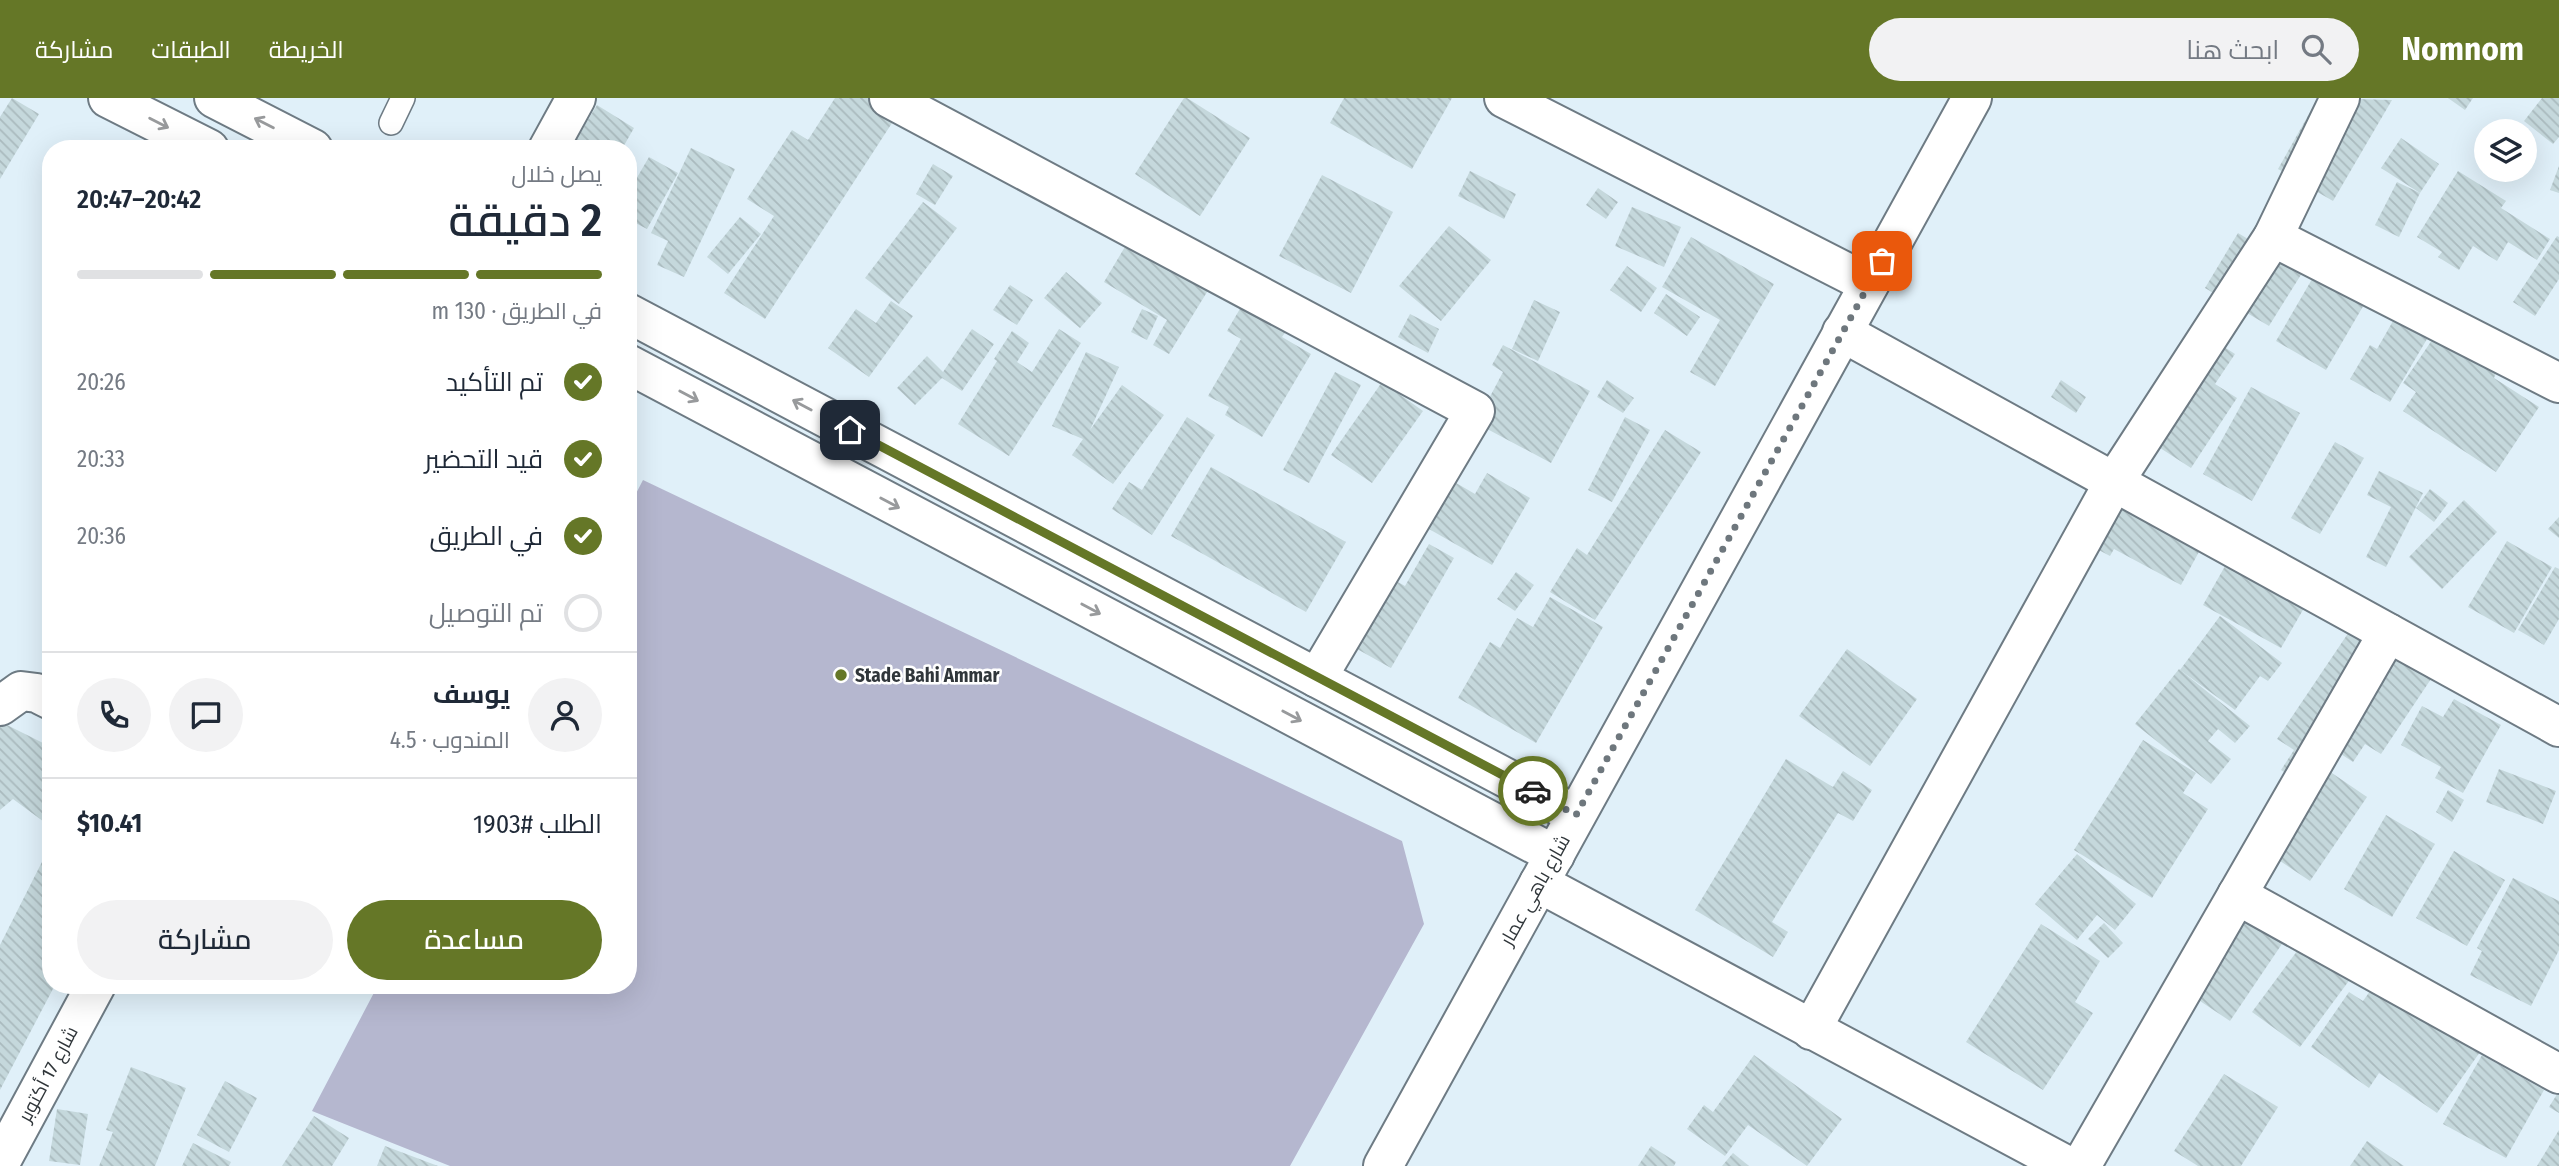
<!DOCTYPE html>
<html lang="ar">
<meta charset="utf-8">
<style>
body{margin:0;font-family:"Fira Sans Condensed",Cairo,sans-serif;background:#f2f2f3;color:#1f2937;direction:rtl;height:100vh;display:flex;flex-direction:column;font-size:26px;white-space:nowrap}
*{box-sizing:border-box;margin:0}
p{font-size:23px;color:#747a83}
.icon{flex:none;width:38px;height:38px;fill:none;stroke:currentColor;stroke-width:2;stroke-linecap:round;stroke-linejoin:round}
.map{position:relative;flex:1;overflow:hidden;direction:ltr}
.drawer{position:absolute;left:42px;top:42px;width:595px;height:854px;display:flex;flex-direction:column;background:#fff;border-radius:28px;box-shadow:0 7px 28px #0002;direction:rtl}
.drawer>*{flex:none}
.controls{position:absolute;left:2474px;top:21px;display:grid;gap:14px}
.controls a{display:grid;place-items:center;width:63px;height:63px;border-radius:50%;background:#fff;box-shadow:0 7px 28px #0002;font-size:35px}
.pin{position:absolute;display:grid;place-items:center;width:60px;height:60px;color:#fff;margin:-30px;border-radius:14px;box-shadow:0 4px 10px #0006}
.courier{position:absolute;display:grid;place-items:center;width:70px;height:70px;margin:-35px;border:5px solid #657727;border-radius:50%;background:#fff;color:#222;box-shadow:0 2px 9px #0007}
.summary em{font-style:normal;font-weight:600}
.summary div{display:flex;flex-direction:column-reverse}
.summary{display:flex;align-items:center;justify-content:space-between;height:119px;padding:0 35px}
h1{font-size:46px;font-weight:600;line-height:52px}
.bar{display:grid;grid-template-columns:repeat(4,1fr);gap:10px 7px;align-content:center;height:84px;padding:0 35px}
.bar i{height:9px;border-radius:5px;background:#e0e1e3}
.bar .on{background:#657727}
.bar p{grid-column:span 4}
.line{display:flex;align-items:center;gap:18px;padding:0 35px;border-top:2px solid #e0e1e3}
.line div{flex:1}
.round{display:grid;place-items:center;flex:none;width:74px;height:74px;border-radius:37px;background:#f2f2f3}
ol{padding:0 35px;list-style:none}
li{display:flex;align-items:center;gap:21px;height:77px}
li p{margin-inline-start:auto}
li .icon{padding:7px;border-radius:50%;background:#657727;color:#fff;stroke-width:4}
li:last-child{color:#747a83}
li i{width:38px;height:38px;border:4px solid #e0e1e3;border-radius:50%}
.button{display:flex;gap:14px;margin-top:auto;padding:14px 35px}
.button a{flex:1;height:80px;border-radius:42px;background:#657727;color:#fff;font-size:28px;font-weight:600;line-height:80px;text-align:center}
.button a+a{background:#f2f2f3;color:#1f2937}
header{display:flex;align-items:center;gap:42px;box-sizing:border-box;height:98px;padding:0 35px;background:#657727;color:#fff}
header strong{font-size:33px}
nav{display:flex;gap:38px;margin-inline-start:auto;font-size:24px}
.search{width:490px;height:63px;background:#f2f2f3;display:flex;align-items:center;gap:18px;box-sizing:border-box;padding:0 24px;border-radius:38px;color:#747a83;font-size:26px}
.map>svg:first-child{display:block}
</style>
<header>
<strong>Nomnom</strong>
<div class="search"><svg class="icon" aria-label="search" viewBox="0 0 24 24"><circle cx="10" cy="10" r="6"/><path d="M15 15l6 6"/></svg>ابحث هنا</div>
<nav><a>الخريطة</a><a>الطبقات</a><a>مشاركة</a></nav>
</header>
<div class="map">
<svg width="2559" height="1068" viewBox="0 0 2559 1068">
<defs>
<pattern id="building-back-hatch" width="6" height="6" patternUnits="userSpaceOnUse" patternTransform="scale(1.75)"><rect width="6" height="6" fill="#c5d8dc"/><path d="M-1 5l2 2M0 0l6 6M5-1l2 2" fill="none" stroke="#aababe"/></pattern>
</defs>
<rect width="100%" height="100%" fill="#e0f0f9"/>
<!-- pitch -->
<polygon fill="#b5b7cf" points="643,382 1402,743 1424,826 1290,1068 450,1068 312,1013 378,887 628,887 628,411"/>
<!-- building -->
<g fill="url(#building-back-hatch)">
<polygon points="12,0 39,16 0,81 0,19"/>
<polygon points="835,0 896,0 905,5 765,221 724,195 774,118 747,101 792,32 808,42"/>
<polygon points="1184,0 1187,0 1250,40 1200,118 1135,76"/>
<polygon points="1344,0 1452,0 1412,71 1330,25"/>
<polygon points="2318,0 2392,2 2333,103 2278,71"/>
<polygon points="2448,0 2473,0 2465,12"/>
<polygon points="2542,0 2559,0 2559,39 2553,46 2524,23"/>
<polygon points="597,7 634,30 622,51 570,51"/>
<polygon points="2401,40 2439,66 2420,95 2381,70"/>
<polygon points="691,50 735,71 684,179 657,167 668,143 651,135"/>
<polygon points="649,59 678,75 647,131 628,121 628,95"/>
<polygon points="933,66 953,78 935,107 916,96"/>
<polygon points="2559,68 2559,95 2550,92"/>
<polygon points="1470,73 1516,96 1504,121 1458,98"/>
<polygon points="2458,73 2506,103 2501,110 2550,141 2537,162 2508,144 2497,163 2473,148 2459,172 2438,159 2442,154 2417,139"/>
<polygon points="1322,77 1393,114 1351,195 1279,158"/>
<polygon points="2397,84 2420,95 2399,139 2375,127"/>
<polygon points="1598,90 1618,104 1606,121 1586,107"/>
<polygon points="923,104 957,130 899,206 865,180"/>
<polygon points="1632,109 1681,129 1664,169 1615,148"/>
<polygon points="740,119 761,136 728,176 707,159"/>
<polygon points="1449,128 1491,162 1441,223 1399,188"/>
<polygon points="1135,132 1215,181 1169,256 1153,247 1167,222 1104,184"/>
<polygon points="2238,135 2273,156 2309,164 2269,228 2205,190"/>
<polygon points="2557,138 2559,139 2559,181 2535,218 2513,204"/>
<polygon points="1691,139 1774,186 1715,288 1690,274 1720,222 1662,189"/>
<polygon points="1627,168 1657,190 1641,214 1610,192"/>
<polygon points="1066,174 1102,205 1080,230 1044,200"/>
<polygon points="2315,176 2365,205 2326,272 2276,243"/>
<polygon points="1010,187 1033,202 1017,227 993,212"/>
<polygon points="1666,196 1700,219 1687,238 1654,215"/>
<polygon points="1248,197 1293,223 1282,239 1311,256 1262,339 1225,317 1229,309 1208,298 1241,241 1227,233"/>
<polygon points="1534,202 1560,214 1538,263 1512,251"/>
<polygon points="891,203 913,218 869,279 828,250 856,211 876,225"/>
<polygon points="1142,211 1158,218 1147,242 1131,234"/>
<polygon points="1410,216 1439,231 1428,255 1398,239"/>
<polygon points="2393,223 2427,241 2390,304 2350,281 2370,247 2377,251"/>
<polygon points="972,231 994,246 962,293 942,280 915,307 897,290 927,258 943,274"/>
<polygon points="1059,231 1081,245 1009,358 958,326 997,263 994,261 1012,233 1029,245 1017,264 1032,274"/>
<polygon points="2203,235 2235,256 2215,286 2237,300 2191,370 2137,335"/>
<polygon points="2436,236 2496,275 2494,280 2539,309 2496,374 2403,313 2416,294 2403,285"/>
<polygon points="1503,247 1590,293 1551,365 1476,325 1503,274 1492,267"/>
<polygon points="1086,254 1119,269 1090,332 1122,287 1164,317 1113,386 1072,357 1083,341 1052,328"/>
<polygon points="1335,274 1361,287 1309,385 1283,372"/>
<polygon points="1607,282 1634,300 1623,315 1597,299"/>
<polygon points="2061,282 2086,299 2076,315 2051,299"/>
<polygon points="1382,284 1423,313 1372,385 1331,357"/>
<polygon points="2251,289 2300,315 2252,403 2203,376"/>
<polygon points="1187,319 1215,337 1152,437 1112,411 1129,384 1142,392"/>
<polygon points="1625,319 1650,332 1612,404 1588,392"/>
<polygon points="1665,332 1701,354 1595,522 1550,494 1577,450 1587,457"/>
<polygon points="2335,344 2364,360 2320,436 2291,420"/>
<polygon points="1211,369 1346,444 1306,514 1171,438"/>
<polygon points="2379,373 2423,395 2386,469 2366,459 2391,409 2367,397"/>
<polygon points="1487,375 1530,400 1492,467 1408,419 1451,382 1475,396"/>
<polygon points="2430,391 2448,405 2434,424 2416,410"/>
<polygon points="2130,397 2207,439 2181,487 2114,451 2110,458 2080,442 2095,423 2111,432"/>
<polygon points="2464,402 2497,434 2442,491 2409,459"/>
<polygon points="2559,419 2559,440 2548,431"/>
<polygon points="2507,443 2552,469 2514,535 2468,509"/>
<polygon points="1429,446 1454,460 1391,570 1341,542 1380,474 1405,488"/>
<polygon points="2233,454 2311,498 2281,550 2203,507"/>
<polygon points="2555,469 2559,471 2559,521 2544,547 2518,532"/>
<polygon points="1516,474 1534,487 1515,513 1497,501"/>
<polygon points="1550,499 1603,529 1536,645 1458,600 1490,544 1500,550 1517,520 1533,529"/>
<polygon points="2220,518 2282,565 2268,583 2260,578 2235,612 2180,572"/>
<polygon points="2359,519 2437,572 2381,656 2365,646 2353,664 2338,654 2326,671 2367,699 2310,783 2262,751 2304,688 2281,672 2294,652 2277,641"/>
<polygon points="1847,551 1917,601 1870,668 1799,618"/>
<polygon points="2179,571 2250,628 2235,645 2218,631 2208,643 2231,661 2211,686 2135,626"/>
<polygon points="2454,601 2501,627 2463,695 2435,680 2441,669 2401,647 2422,608 2443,619"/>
<polygon points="3,625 51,649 51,729 13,701 0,712 0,629"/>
<polygon points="2143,642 2196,675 2183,695 2208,711 2152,800 2074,752"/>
<polygon points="1786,661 1833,689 1843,673 1872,692 1853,723 1838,715 1772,824 1788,834 1773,859 1695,812"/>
<polygon points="2499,671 2556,693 2543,726 2486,704"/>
<polygon points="2448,692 2464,702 2452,724 2436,714"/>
<polygon points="2386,717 2435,746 2392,819 2344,791"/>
<polygon points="51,746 51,887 55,887 0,992 0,847"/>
<polygon points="2454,753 2505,782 2467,848 2416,820"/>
<polygon points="2077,756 2136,806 2115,832 2097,817 2077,842 2035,806"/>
<polygon points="2513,780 2559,803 2559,852 2531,908 2470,877 2482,853 2477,850"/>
<polygon points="2227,799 2286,840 2230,923 2170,883"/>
<polygon points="2104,825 2123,845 2108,860 2088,841"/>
<polygon points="2041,826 2100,863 2075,904 2093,915 2043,992 1966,944"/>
<polygon points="2303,845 2351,880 2300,949 2252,914"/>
<polygon points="2380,879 2485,947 2437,1015 2379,975 2369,990 2311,949 2349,894 2363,903"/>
<polygon points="1754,957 1842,1021 1807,1068 1748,1027 1725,1058 1687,1031 1704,1007 1713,1014"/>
<polygon points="2482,957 2544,992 2506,1060 2443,1026"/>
<polygon points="131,969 186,990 155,1068 99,1068 113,1034 106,1032"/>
<polygon points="2224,976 2278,1009 2241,1068 2198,1068 2174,1053"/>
<polygon points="225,983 257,1000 229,1054 197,1037"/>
<polygon points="2559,993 2559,1015 2549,1009"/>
<polygon points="57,1011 88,1016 80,1067 49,1063"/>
<polygon points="314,1018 349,1040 332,1068 282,1068"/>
<polygon points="2559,1032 2559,1068 2537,1068"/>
<polygon points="2367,1043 2404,1068 2350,1068"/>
<polygon points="193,1045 231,1064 229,1068 182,1068"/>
<polygon points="385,1048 438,1068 377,1068"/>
<polygon points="1651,1048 1676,1064 1674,1068 1638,1068"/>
<polygon points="1733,1055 1749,1068 1722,1068"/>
</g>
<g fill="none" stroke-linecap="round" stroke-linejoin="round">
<defs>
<polyline id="service" points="391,25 403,0"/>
<g id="minor">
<polyline points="108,0 209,51"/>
<polyline points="214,0 313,51"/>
<polyline points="889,0 1475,313 1317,580"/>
<polyline points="1504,0 1869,186"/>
<polyline points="548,51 576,0"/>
<polyline points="2273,139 2559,285"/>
<polyline points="628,215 1576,717"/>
<polyline points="1842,234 2559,629"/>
<polyline points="628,266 1555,757"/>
<polyline points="0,608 21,593 37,595 51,602"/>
<polyline points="1539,785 2068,1068"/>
<polyline points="2237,797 2559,976"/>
<polyline points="1811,932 2114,384 2273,139 2340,0"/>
<polyline points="0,1065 96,887"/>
<polyline points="2081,1068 2388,535"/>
</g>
<polyline id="secondary" points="1383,1068 1972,0"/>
</defs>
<!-- service casing -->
<use href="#service" stroke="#6e7b84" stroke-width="26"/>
<!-- minor casing -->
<use href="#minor" stroke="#6e7b84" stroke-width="42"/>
<!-- secondary casing -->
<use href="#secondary" stroke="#6e7b84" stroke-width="42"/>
<!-- service -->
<use href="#service" stroke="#fff" stroke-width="23"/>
<!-- minor -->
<use href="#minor" stroke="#fff" stroke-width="38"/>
<!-- secondary -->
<use href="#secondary" stroke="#fff" stroke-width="38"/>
</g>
<!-- one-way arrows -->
<defs><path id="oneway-shaft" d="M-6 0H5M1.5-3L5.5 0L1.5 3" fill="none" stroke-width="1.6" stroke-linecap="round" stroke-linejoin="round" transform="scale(1.75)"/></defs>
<g stroke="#989a9c">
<use href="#oneway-shaft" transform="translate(159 25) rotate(27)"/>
<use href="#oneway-shaft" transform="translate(264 25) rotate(-153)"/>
<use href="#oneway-shaft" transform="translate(689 298) rotate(28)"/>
<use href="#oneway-shaft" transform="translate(802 307) rotate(-152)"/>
<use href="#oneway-shaft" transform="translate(890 405) rotate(28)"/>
<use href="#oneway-shaft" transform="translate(1091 511) rotate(28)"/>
<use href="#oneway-shaft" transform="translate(1292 618) rotate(28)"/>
</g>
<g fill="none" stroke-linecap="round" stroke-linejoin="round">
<!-- done -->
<polyline stroke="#6e777d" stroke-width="7" stroke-dasharray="0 12.6" points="1533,693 1576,717 1882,163"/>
<!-- route -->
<polyline stroke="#657727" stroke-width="9" points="850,332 1533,693"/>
</g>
<!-- markers -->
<circle fill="#657727" stroke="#fff" stroke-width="2.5" cx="841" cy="577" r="7"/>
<g text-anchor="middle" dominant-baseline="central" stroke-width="5" stroke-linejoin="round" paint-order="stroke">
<!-- poi labels -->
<g font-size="19" font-weight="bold" fill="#30363a" stroke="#fff" text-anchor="start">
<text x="855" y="577">Stade Bahi Ammar</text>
</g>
<!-- street labels -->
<g font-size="19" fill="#30363a" stroke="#fff">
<text transform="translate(1535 792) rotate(-61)">شارع باهي عمار</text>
<text transform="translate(48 976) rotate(-62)">شارع 17 أكتوبر</text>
</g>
</g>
</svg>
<div class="controls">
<a><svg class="icon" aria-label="layers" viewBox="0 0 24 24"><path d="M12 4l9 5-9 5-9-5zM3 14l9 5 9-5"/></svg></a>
</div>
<div class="pin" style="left:1882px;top:163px;background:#ea580c"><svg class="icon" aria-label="bag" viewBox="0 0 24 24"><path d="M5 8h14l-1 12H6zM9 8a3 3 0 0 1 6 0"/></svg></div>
<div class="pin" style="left:850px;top:332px;background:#1f2937"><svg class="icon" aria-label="home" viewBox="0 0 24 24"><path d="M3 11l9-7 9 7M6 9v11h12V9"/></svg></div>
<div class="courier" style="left:1533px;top:693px"><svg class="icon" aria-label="car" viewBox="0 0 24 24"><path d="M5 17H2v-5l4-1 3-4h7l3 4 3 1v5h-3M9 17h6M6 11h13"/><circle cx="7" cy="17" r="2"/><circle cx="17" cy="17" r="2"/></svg></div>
<section class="drawer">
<div class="summary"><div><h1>2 دقيقة</h1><p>يصل خلال</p></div><em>20:42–20:47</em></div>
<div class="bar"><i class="on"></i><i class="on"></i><i class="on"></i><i></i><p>في الطريق · 130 m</p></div>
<ol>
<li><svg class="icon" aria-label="check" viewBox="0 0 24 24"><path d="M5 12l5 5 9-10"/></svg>تم التأكيد<p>20:26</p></li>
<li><svg class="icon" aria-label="check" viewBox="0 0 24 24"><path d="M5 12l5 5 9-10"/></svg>قيد التحضير<p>20:33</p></li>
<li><svg class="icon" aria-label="check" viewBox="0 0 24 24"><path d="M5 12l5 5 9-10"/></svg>في الطريق<p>20:36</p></li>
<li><i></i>تم التوصيل</li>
</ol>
<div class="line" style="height:126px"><a class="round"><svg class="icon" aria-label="person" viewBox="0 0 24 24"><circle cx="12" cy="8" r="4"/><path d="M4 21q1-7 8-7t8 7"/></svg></a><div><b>يوسف</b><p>المندوب · 4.5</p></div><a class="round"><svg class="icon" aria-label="chat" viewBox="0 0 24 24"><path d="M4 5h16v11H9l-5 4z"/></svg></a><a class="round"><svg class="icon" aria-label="phone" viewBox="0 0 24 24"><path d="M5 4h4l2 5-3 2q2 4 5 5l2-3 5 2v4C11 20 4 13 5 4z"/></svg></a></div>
<div class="line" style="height:91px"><div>الطلب #1903</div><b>$10.41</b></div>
<div class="button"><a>مساعدة</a><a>مشاركة</a></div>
</section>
</div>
